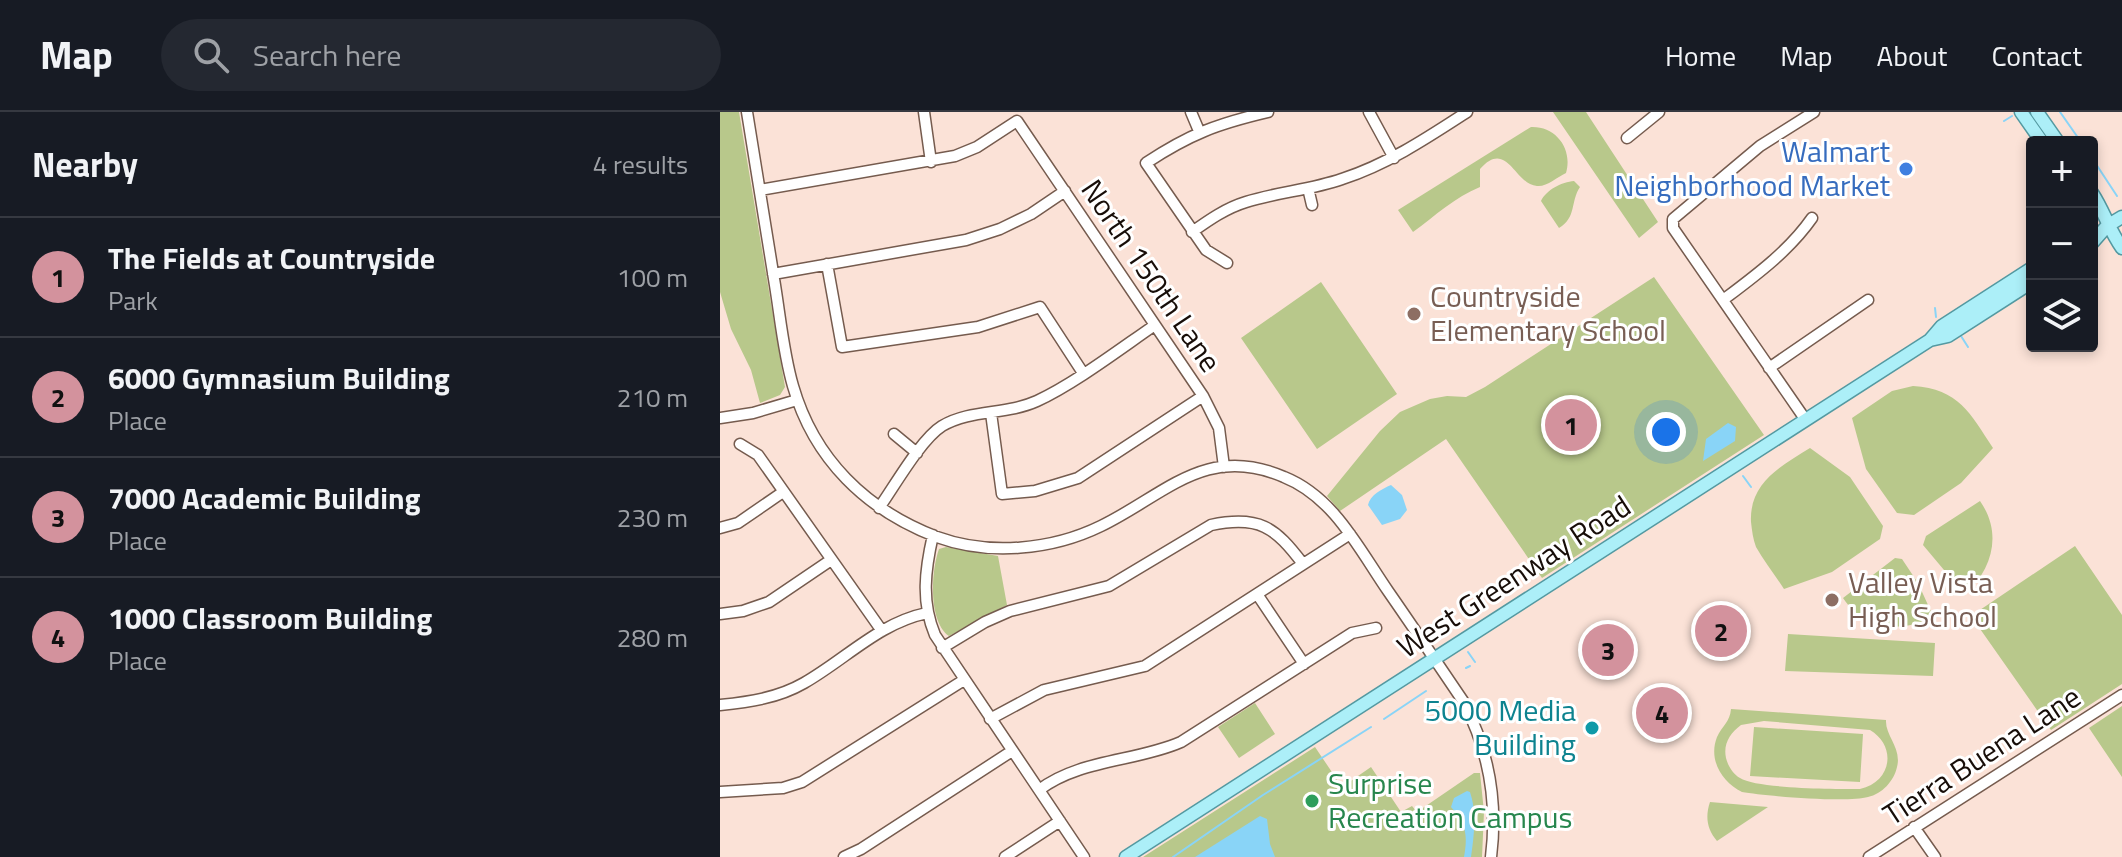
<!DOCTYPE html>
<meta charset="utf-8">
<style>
body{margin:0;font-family:"Titillium Web",sans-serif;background:#242831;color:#f1f3f6}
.controls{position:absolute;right:24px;top:24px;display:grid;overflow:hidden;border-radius:8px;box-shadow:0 4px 12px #0003}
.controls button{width:72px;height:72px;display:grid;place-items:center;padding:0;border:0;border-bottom:2px solid #363941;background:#171b24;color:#f1f3f6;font:40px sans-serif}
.you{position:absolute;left:946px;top:320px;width:28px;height:28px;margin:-20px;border:6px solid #fff;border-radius:50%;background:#1a73e8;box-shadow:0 0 0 12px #1a73e833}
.badge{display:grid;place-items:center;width:52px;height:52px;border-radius:50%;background:#d3929d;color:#111;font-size:26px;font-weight:700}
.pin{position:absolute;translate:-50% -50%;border:4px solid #fff;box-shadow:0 2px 8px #0006}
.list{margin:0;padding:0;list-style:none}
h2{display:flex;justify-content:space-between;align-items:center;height:104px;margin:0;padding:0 32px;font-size:34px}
h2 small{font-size:26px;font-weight:400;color:#9ea1a6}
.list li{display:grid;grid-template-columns:52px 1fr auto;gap:24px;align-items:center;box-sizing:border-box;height:120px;padding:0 32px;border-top:2px solid #363941}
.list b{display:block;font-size:30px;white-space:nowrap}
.list p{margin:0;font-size:26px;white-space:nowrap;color:#9ea1a6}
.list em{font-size:26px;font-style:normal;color:#9ea1a6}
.icon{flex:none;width:44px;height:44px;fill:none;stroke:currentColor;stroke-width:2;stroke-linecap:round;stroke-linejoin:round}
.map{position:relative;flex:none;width:1402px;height:745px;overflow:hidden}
header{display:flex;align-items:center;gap:48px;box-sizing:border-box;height:112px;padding:0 40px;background:#171b24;border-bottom:2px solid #363941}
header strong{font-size:38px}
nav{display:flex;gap:44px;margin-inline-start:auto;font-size:28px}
.search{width:560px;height:72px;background:#242831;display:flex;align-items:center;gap:20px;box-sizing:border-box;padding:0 28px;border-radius:44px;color:#9ea1a6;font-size:30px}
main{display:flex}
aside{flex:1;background:#171b24}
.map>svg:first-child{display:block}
.green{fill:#b8c88b;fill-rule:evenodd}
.water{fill:#89d4f7}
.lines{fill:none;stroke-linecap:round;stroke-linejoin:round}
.stream{stroke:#89d4f7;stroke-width:2}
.minor-casing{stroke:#755b4e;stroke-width:13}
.major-casing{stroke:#5499a1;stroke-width:15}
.minor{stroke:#fff;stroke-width:10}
.major{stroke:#aceff8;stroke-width:12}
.shop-dot{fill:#3f7fe0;stroke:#fff;stroke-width:3}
.education-dot{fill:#8d6e63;stroke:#fff;stroke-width:3}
.culture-dot{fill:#0f9aa8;stroke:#fff;stroke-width:3}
.leisure-dot{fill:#2e9e5b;stroke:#fff;stroke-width:3}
.labels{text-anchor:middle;stroke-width:6;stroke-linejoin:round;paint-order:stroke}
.shop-label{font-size:30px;fill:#366cbe;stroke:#fff;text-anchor:end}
.street-label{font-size:30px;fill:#170d08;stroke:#fff}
.education-label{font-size:30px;fill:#785e54;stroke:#fff;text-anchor:start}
.culture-label{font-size:30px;fill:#0d838f;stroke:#fff;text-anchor:end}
.leisure-label{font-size:30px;fill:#27864d;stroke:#fff;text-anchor:start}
</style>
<header>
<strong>Map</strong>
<div class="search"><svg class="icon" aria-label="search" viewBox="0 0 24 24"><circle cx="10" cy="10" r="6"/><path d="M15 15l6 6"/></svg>Search here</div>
<nav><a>Home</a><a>Map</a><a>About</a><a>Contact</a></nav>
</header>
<main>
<aside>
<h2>Nearby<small>4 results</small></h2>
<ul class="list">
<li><span class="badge">1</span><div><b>The Fields at Countryside</b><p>Park</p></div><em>100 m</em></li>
<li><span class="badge">2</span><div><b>6000 Gymnasium Building</b><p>Place</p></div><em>210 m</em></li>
<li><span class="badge">3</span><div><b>7000 Academic Building</b><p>Place</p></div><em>230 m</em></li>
<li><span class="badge">4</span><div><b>1000 Classroom Building</b><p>Place</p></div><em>280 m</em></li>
</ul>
</aside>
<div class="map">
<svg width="1402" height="745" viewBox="0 0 1402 745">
<rect width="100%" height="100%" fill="#fbe2d7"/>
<path class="green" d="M0,0h19l46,275 -5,8 -20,8 -9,-33 -20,-41 -11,-37z
M833,0h33l72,110 -19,16z
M811,15c25,-1 42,22 35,46 -9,4 -19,14 -29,13 -22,-1 -30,-48 -57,-17v18c-25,10 -45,29 -67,45l-15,-22z
M854,69l6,6c-10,15 -3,30 -21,41l-18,-27c5,-11 21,-19 33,-20z
M934,165l110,158 -222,143 -96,-139 -106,72 -13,-15 53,-65 20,-19 30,-13 17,-3 19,1 19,-10z
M601,170l76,112 -80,55 -76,-111z
M1193,274c46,3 57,27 80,62l-32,35 -47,32 -17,-2 -31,-44 -14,-51 40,-27z
M1090,336l40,29 33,49 -3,13 -48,33 -48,17c-9,-14 -20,-28 -28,-42 -3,-8 -4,-16 -5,-25 -2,-39 30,-56 59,-74z
M1260,389c23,33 12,68 -15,94l-42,-50 3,-9z
M1355,434l47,69v69l-71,46 -80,-114z
M226,435l52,9 9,49 -58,31c-21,-15 -18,-65 -10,-87z
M1175,446l7,1 16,24 15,33c-31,18 -69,14 -90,-18z
M1068,522l147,9 -2,33 -148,-5z
M535,591l20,31 -36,24 -21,-31z
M1402,594v71l-33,-49z
M1011,597l155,11c-1,16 16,28 11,47 -3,14 -15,27 -29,30 -21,6 -103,-1 -126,-5 -20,-10 -34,-32 -25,-55 5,-11 13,-15 14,-28zM1044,609l106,9c27,16 22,52 -10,59 -23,0 -103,0 -120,-11 -7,-4 -12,-12 -14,-20 -3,-14 4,-25 15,-33z
M1034,615l109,7 -3,48 -110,-6z
M595,635l27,40 29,-20 30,45 11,-6 5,6 57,-39h6l4,39 -2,45h-339z
M990,690l58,5 -51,34c-10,-12 -12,-24 -7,-39z"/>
<path class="water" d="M1008,311l8,4 -1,14 -32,20 3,-22z
M671,373l11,10 5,15 -7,9 -18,6 -14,-20c2,-10 14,-16 23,-20z
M747,679l3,1c7,20 4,44 1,65h-7c4,-22 2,-34 -13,-50l3,-9z
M540,704l7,3 3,25 5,13h-80z"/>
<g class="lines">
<path class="stream" d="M1340,0l21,30
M1284,9l8,-5
M1372,46l25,38
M1215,196l1,9
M1241,224l7,11
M1023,364l8,11
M748,540l7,10
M746,556l4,-2
M664,607l42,-28
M453,745l90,-62 108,-68"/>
<defs>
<path id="minor" d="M27,0c9,56 18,111 27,167 6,35 9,73 19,107 21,73 73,124 144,151 52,19 115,13 164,-11 64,-31 105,-83 183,-49 50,20 75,72 104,114 25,36 50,73 75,110 26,49 35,100 28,156
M204,0l7,50
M471,0l8,19
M649,0l25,46
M907,26l32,-26
M588,76l4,17
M40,78l195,-34 22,-9 40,-26 186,275 16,32 5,39
M472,120c17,-12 34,-24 54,-30 31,-10 65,-12 96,-23 46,-15 85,-41 125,-67
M507,151l-21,-13 -60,-87c44,-29 71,-39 122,-51
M107,152l15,83 136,-20 62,-20 43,66
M53,162l193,-34 34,-11 31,-15 34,-23
M1003,188c32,-24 66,-49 89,-82
M1049,256l99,-68
M271,301l11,81 33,-3 43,-13 125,-82
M0,306l33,-5 44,-13
M1085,307l-132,-191v-9l87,-73 54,-34
M174,322l23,19
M20,332l18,11 124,176
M159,396c15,-21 42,-69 63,-82 29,-17 64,-11 95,-25 37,-17 83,-52 118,-76
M0,416l18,-5 45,-31
M213,423c-8,35 -12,67 2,100l149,222
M537,482l47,70
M0,502l23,-3 26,-9 62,-42
M222,536l43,-26 25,-11 99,-25 102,-61c48,-10 64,2 92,39
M0,593c29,-3 58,-7 84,-22 42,-24 75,-60 123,-70
M270,607l54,-29 101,-24 205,-132
M319,678c41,-31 96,-28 142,-48l171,-109 24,-5
M0,680l63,-4 19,-6 162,-102
M1194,715l21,30
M124,745l17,-8 151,-98
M285,745l55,-36
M1149,745l253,-162"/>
<path id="major" d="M1301,0l21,30
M1317,0l21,30
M1372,81c12,18 17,37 30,55
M1372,131l15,-17 15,-9
M1210,228l18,-4 84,-54
M406,745l804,-517 12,-14 90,-58"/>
</defs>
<use href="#minor" class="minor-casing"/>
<use href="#major" class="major-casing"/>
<use href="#minor" class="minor"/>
<use href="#major" class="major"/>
</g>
<circle class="shop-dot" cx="1186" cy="57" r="8"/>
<g class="education-dot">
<circle cx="694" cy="202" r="8"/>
<circle cx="1112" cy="488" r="8"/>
</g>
<circle class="culture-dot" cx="872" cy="616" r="8"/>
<circle class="leisure-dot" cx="592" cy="689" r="8"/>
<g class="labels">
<g class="shop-label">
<text x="1170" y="50">Walmart<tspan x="1170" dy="34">Neighborhood Market</tspan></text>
</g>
<g class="street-label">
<text transform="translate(431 164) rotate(56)" y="10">North 150th Lane</text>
<text transform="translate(794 465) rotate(-33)" y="10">West Greenway Road</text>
<text transform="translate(1262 644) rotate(-33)" y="10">Tierra Buena Lane</text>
</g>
<g class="education-label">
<text x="710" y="195">Countryside<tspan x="710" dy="34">Elementary School</tspan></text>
<text x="1128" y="481">Valley Vista<tspan x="1128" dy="34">High School</tspan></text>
</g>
<g class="culture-label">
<text x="856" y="609">5000 Media<tspan x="856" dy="34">Building</tspan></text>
</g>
<g class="leisure-label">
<text x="608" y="682">Surprise<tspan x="608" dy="34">Recreation Campus</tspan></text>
</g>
</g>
</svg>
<div class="controls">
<button>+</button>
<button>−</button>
<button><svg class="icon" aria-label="layers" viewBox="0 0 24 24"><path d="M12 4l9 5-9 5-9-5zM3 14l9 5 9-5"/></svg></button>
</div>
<div class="you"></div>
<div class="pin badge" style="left:851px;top:313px">1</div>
<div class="pin badge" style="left:1001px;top:519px">2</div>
<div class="pin badge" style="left:888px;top:538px">3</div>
<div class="pin badge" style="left:942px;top:601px">4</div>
</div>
</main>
